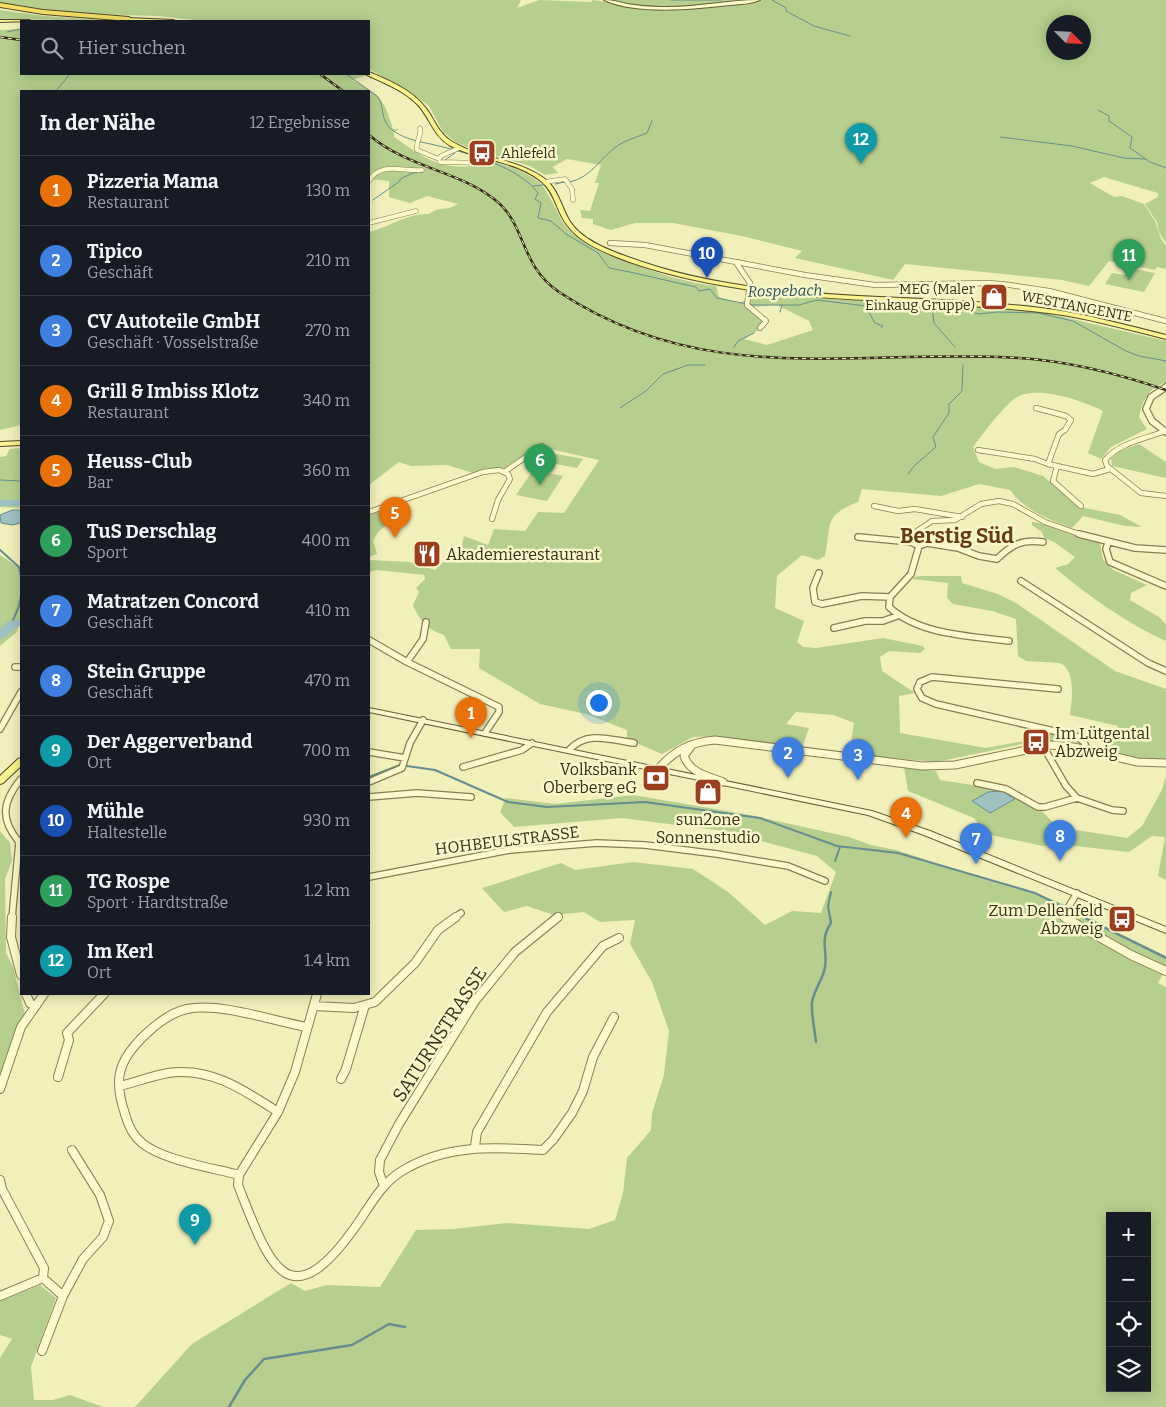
<!DOCTYPE html>
<html lang="de">
<meta charset="utf-8">
<style>
body{margin:0;font-family:Bitter,serif;background:#20242c;color:#f1f3f6}
.controls{position:absolute;right:15px;bottom:15px;display:grid;overflow:hidden;border-radius:0px;box-shadow:0 2px 12px #0003}
.controls button{width:45px;height:45px;display:grid;place-items:center;padding:0;border:0;border-bottom:1px solid #363941;background:#171b24;color:#f1f3f6;font:25px sans-serif}
.compass{position:absolute;left:1046px;top:15px;width:45px;height:45px;border-radius:50%;background:#171b24;box-shadow:0 2px 12px #0003;rotate:114deg}
.you{position:absolute;left:598px;top:702px;width:18px;height:18px;margin:-12px;border:4px solid #fff;border-radius:50%;background:#1a73e8;box-shadow:0 0 0 8px #1a73e833}
.badge{display:grid;place-items:center;width:32px;height:32px;border-radius:50%;background:#7c3aed;color:#fff;font-size:16px;font-weight:700}
.pin{position:absolute;translate:-50% -41px;filter:drop-shadow(0 1px 2px #0008)}
.pin::after{content:'';position:absolute;top:26px;width:18px;height:15px;background:inherit;clip-path:polygon(0 0,100% 0,50% 100%)}
.list{margin:0;padding:0;list-style:none}
h2{display:flex;justify-content:space-between;align-items:center;height:65px;margin:0;padding:0 20px;font-size:21px}
h2 small{font-size:16px;font-weight:400;color:#9ea1a6}
.list li{display:grid;grid-template-columns:32px 1fr auto;gap:15px;align-items:center;box-sizing:border-box;height:70px;padding:0 20px;border-top:1px solid #363941}
.list b{display:block;font-size:19px;white-space:nowrap}
.list p{margin:0;font-size:16px;white-space:nowrap;color:#9ea1a6}
.list em{font-size:16px;font-style:normal;color:#9ea1a6}
.icon{flex:none;width:28px;height:28px;fill:none;stroke:currentColor;stroke-width:2;stroke-linecap:round;stroke-linejoin:round}
.map{position:relative;flex:none;width:1166px;height:1407px;overflow:hidden}
.search{position:absolute;background:#171b24;box-shadow:0 2px 12px #0003;left:20px;top:20px;width:350px;height:55px;display:flex;align-items:center;gap:12px;box-sizing:border-box;padding:0 18px;border-radius:0px;color:#9ea1a6;font-size:19px}
.panel{position:absolute;background:#171b24;box-shadow:0 2px 12px #0003;left:20px;top:90px;width:350px;height:905px;border-radius:0px}
.map>svg:first-child{display:block}
.green{fill:#b6cf8e;fill-rule:evenodd}
.water{fill:#9fc1c0;stroke:#668e8f}
.lines{fill:none;stroke-linecap:round;stroke-linejoin:round}
.stream-far2{stroke:#668e8f;stroke-width:1}
.stream-far1{stroke:#668e8f;stroke-width:2}
.stream{stroke:#668e8f;stroke-width:2.5}
.river{fill:#9fc1c0;fill-rule:evenodd}
.minor-tunnel{stroke:#ccc99a;stroke-width:4;stroke-dasharray:4 2;stroke-linecap:butt}
.minor-far3-casing{stroke:#897e53;stroke-width:5}
.minor-far2-casing{stroke:#897e53;stroke-width:6}
.minor-far1-casing{stroke:#897e53;stroke-width:8}
.minor-casing{stroke:#897e53;stroke-width:10}
.tertiary-far1-casing{stroke:#897e53;stroke-width:8}
.tertiary-casing{stroke:#897e53;stroke-width:9}
.secondary-casing{stroke:#6a5e37;stroke-width:2}
.primary-casing{stroke:#564928;stroke-width:2}
.trunk-casing{stroke:#564928;stroke-width:2}
.minor-far3{stroke:#fcfacd;stroke-width:4}
.minor-far2{stroke:#fcfacd;stroke-width:4.5}
.minor-far1{stroke:#fcfacd;stroke-width:5.5}
.minor{stroke:#fcfacd;stroke-width:8}
.tertiary-far1{stroke:#fcfacd;stroke-width:5.5}
.tertiary{stroke:#fcfacd;stroke-width:7}
.secondary{fill:#fcfacd;fill-rule:evenodd}
.primary{fill:#f9f48d;fill-rule:evenodd}
.trunk{fill:#f2e067;fill-rule:evenodd}
.rail-casing{stroke:#372f1a;stroke-width:2.5}
.rail{stroke:#f8f7ca;stroke-width:1;stroke-dasharray:4;stroke-linecap:butt}
.labels{text-anchor:middle;stroke-width:5;stroke-linejoin:round;paint-order:stroke}
.far-poi-label{font-size:14px;fill:#372f1a;stroke:#f8f7ca;text-anchor:start}
.far-street-label{font-size:14px;fill:#372f1a;stroke:#f8f7ca}
.far-water-label{font-size:15px;font-style:italic;fill:#274e58;stroke:#f8f7ca}
.poi-label{font-size:16px;fill:#372f1a;stroke:#f8f7ca;text-anchor:start}
.street-label{font-size:16px;fill:#372f1a;stroke:#f8f7ca}
.near-street-label{font-size:19px;fill:#372f1a;stroke:#f8f7ca}
.district-label{font-size:21px;font-weight:bold;fill:#673c15;stroke:#f8f7ca}
</style>
<div class="map">
<svg width="1166" height="1407" viewBox="0 0 1166 1407">
<rect width="100%" height="100%" fill="#f1efba"/>
<path class="green" d="M0,0h521l-4,8 22,-8 52,2 2,-2 61,9 109,-9h403v243l-7,-11 -2,-10 -12,-18 13,-7v-4l-54,-16 -14,6 24,14 8,-1 22,8 11,17 6,18 5,7v23l-9,-2 -2,3 -46,-9 -20,25 -27,-6 -157,-16 -12,16 -98,-22 7,-7 -60,-15 -69,-13h-38l-24,7 -18,-6v-5l-11,-1 -2,-8 10,1 9,-28h-4l6,-18 -34,-6 -14,8 5,6 -13,2 -15,-9 -58,-17 -15,-6 -14,-11 -14,-26 -13,-10 -47,-27v-48h-166l-45,-5 -99,-3 -59,-10zM1054,22h30v30h-30z
M609,0h141c-46,6 -96,15 -141,0z
M0,10l45,6 70,5 -115,-2z
M19,29l2,1v44h344l3,1 -16,5c29,16 31,17 41,49h6l-5,3v5c15,10 32,24 51,28 13,3 29,1 43,1l1,-6c18,6 38,11 52,24 5,5 8,13 12,19 4,8 9,20 15,26 28,26 111,54 148,57l3,11 19,6 12,-4 3,-7 36,4 253,16 124,29v42c-17,3 -24,19 -27,34l8,12 -36,18 -10,12 -13,-6 15,-42c-19,-10 -66,-26 -86,-14 -13,8 -35,38 -44,50l6,15 16,7 19,-2 29,9 37,31 40,8 22,12 -17,-1 -42,-10 -11,12c-22,-8 -48,-18 -62,-38l-31,-6 -38,12 -79,-7 -4,13c-36,14 -26,23 -33,54l-7,4 -16,-5 -25,21 -2,32 29,13 -7,21 6,5 13,1 67,-10 40,8 2,3 -5,4 -31,-2 -9,6 2,14 33,22 -16,3 1,37 86,15 49,-9 8,-8 30,7 2,4 -38,-1 -101,21 -87,-8 5,-31 -20,-8 -38,-3 -10,12 23,4 -7,20 -94,-12 -15,1 -31,17 -35,-15v-9l-41,-16 -46,-10 -61,-36 1,-19h-29l-7,-14c-18,-6 -24,-14 -31,-30l6,-13 -3,-4 9,-9 -1,-4 -47,-5 -8,2v-12l40,2 26,8 15,-14 11,-7 3,-13 24,9 6,-16 31,2 13,-19 26,1 35,-53 -49,-11 -13,-1 -33,20h-16l-15,5 -26,-8 -36,1 -12,-4 -30,23v-253c21,-5 38,-19 60,-18 9,-8 20,-3 29,-10l-31,-8 -17,7 -21,-6v-16l-20,-2v-88h-348v334l-21,5v-400zM777,305l32,16 4,9 -46,15 -23,-6 20,-12 3,-4 -15,-16z
M1129,268l26,5 -11,19 -39,-8 7,-11 13,2z
M1139,444l27,18v16l-54,-12 -1,-8 9,-7z
M21,448v60l-21,-1v-50l6,-1 4,-7z
M551,453l32,6 -6,9 -32,-6z
M533,470l30,6 -16,25 -31,-6z
M383,510h10l2,7 -17,15 -5,9 4,13 -8,3v-42z
M1032,522l9,1 26,10 33,10 3,16 10,11 34,15 -16,8 -1,7 29,17 7,7v17c-40,-18 -79,-46 -111,-73l13,-4 7,-7 -21,-15 -10,-4 -2,-6 -10,-7z
M0,555l20,13 1,50 -4,14 -17,14z
M921,576h40l1,7 36,11 18,9 99,68 51,18v71l-27,-2 -30,-7 9,-25 -48,-11c2,-14 6,-46 -10,-52l-34,-2 -8,-5 -2,-37 -24,-8 -39,-7 -6,-6 1,-15 -35,-4 1,-2z
M904,767l32,4 4,9 64,10 23,14 13,5 17,18 70,11 15,-12 20,-36 4,-14v104l-8,-4 7,-39 -13,-1 -23,16 -72,-8 -14,2 -57,-12 -12,-16 -66,-27z
M633,795l117,20 99,22 22,8 25,5 74,24 53,14 52,21 37,21 54,26v13l-8,14 8,4v420h-1031l57,-63 99,-61 14,8 22,-6 53,2 36,-57 38,-1 53,-6 82,6 26,-9 8,-27 4,-35 24,-28 1,-17 12,-38 5,-44 -17,-49 -22,-38 5,-24 -35,2 -16,-10 -30,3 -27,-9 -23,6 -22,-24 79,-25 14,7 58,-8 60,7 35,23 37,33 27,-14 29,2 15,-41 -19,-16 -93,-25 -102,-13 -108,9 -14,-15 6,-14 49,6zM1110,1216h37v172h-37z
M0,831l10,12 2,18 -7,18 1,74 7,14 12,47c-13,19 -17,42 -25,64z
M40,1285l16,13 -25,69 3,33h19l17,-5 33,12h-103v-49l12,-19 -12,-4v-34z"/>
<path class="water" d="M12,510h9v13l-9,2 -11,-2 -1,-8z
M1002,791l13,8 -25,14 -18,-12 16,-9z"/>
<g class="lines">
<path class="stream-far2" d="M671,0h50
M738,0h4
M772,0l14,8v3l28,15 36,10
M7,32l14,-3
M346,74l31,22c9,11 1,25 18,36 12,8 27,10 40,13 32,8 83,21 103,48l-3,6 6,4 -3,15 13,3 15,13 32,19 11,15c29,5 58,13 87,19l3,4 11,-2 7,9 35,7h47l18,-5 49,6 87,2 26,6 19,-2 40,1 35,8 53,30 13,5 27,5
M56,91l14,-17
M1098,110l11,6v5l23,16 -2,11 20,14 16,6
M1000,137l72,9 52,12 22,1
M445,160l10,-7
M570,182c22,-5 30,-24 47,-36 9,-6 20,-9 30,-13l5,-12
M555,184l10,-2
M533,186l10,-1
M373,200l27,-19v-2l13,-6 10,-1
M866,307l9,16 8,3 -2,2
M932,307l2,16 21,24
M780,312l2,-7
M734,347l4,-6 16,-8
M620,408l26,-17 17,-17 25,-9h17
M908,474l7,-9 21,-18 -3,-10 16,-24v-9l13,-13 1,-26
M0,480l21,1"/>
<path class="stream-far1" d="M0,550l19,17 2,9
M11,625l8,-19 2,-11
M369,777l31,-12 35,5 73,32 39,5 98,-5 115,16 77,28 61,7 137,40 51,25
M835,861l5,-14
M830,918l-2,-12 3,-14"/>
<path class="stream" d="M1083,917l83,41
M816,1042c-1,-12 -5,-27 -4,-39 1,-12 11,-23 13,-36 3,-18 -6,-26 6,-44l-1,-6
M229,1407l16,-27 19,-21 88,-14 37,-21 16,3"/>
<path class="river" d="M0,500h21v6h-21z
M21,619v7c-8,2 -13,11 -21,13v-10l7,-7z"/>
<path class="minor-tunnel" d="M422,170l12,-6"/>
<defs>
<path id="minor-far3" d="M420,128c2,8 -5,14 -3,22l22,9
M439,159l2,-3 18,-8
M440,162l45,1
M369,181c11,-20 34,-9 53,-11
M545,182l20,-3 7,10 1,11
M369,223l47,-12"/>
<path id="minor-far2" d="M610,243l35,2 160,30 70,10 114,-2 21,2 39,6 117,30
M738,262l-1,2 13,19 -3,22 19,16 -6,7
M1036,408l30,8 5,4 -6,10 -6,4 -11,30
M1165,431c-20,8 -46,12 -60,29l2,6 34,27 25,3
M978,450l57,9 13,5 45,10 17,-5
M1057,466l-4,15 28,25
M504,472l38,-26
M874,506l24,5 17,-2 47,8
M369,512l114,-40 16,-2 9,4 2,5 -12,21 -6,19
M916,535l1,-4 15,-10 23,-1 26,-16 18,-3 14,3 32,18 37,13"/>
<path id="minor-far1" d="M917,534l-6,8 8,4 8,-3
M1079,534l56,14 31,2
M858,537l53,5
M927,543l31,5 21,8 18,3c15,-15 26,-20 46,-17
M1108,543l-2,6 4,13 56,24
M919,546l-8,28 -21,23 -1,10c30,28 81,29 120,34
M819,573l-6,15 2,14 7,2 40,-8 28,1
M1021,581l127,82 18,8
M834,628l31,-7h18l14,-5
M369,640l38,22 92,45v5l-14,21
M407,662l16,-23 3,-17
M15,667h6
M1058,689l-126,-12 -12,5 -3,7 5,9 14,6 140,32 8,6 3,7
M0,729l21,-37
M569,750c18,-20 42,-10 65,-7
M369,752l36,6
M463,767l59,-17 10,-7
M369,782l33,-14 8,-25 13,-23
M977,783l29,6 32,18h7l32,-9 -11,-12 -23,-40
M369,797l48,-4 54,4
M1077,798l35,12 11,1
M369,877l141,-27 87,-7 48,2 72,9 71,12 37,15
M12,918l7,-76c-19,-23 -17,-40 2,-63
M454,918l7,-5
M1067,918l-4,-2 14,-23"/>
<path id="minor" d="M12,917l-1,20 10,38
M1064,917l67,38 35,16
M26,994l4,9 6,3
M317,994l-22,78 -17,40 -39,63 -1,10c31,79 50,139 120,38 13,-19 24,-40 44,-52 44,-27 92,-24 141,-21l10,-10 19,-27 11,-22 10,-34 21,-40
M314,1006l40,2 21,-6 40,-39 23,-33 18,-13
M58,1077l11,-37 -2,-7 37,-39
M341,1079l5,-10 19,-64
M120,1086c16,-4 32,-10 48,-13 43,-6 76,17 110,39
M0,1089l21,-62 23,-33
M475,1146l2,-14 70,-120 56,-66 16,-8
M239,1175c-26,-7 -77,-15 -97,-32 -9,-7 -14,-18 -17,-29 -4,-12 -8,-28 -5,-41 5,-25 43,-59 67,-64 31,-7 87,12 120,18
M0,1180l2,9 42,79 -1,10
M384,1186l-5,-14 1,-12 19,-36 76,-123 40,-49 43,-35
M0,1296l43,-18 20,18 20,-37 20,-22 6,-16 -9,-26 -28,-45
M42,1351l21,-55"/>
<path id="tertiary-far1" d="M1166,387l-15,10 -5,12 6,12 14,11"/>
<path id="tertiary" d="M692,745l-8,11c6,17 24,20 39,26
M659,768c16,-18 32,-26 56,-28l207,26 33,-1 95,-20 24,2 63,15 29,1"/>
<path id="secondary" d="M604,0c8,0 15,2 23,4 12,2 23,3 35,3 33,1 65,-7 98,-7 -9,4 -20,4 -30,5 -35,4 -94,10 -126,-5z
M369,708l503,103 58,20 236,96v6l-242,-98 -56,-20 -499,-103z"/>
<path id="primary" d="M127,18l46,2 2,1 -46,-1h-2z
M0,20h29l2,1 -31,1z
M369,72c19,8 43,18 56,35 9,11 13,26 26,34 29,18 66,17 94,38 13,10 16,27 24,41 11,19 39,30 59,37 132,49 276,34 413,51 42,5 84,17 125,27v4c-27,-7 -54,-14 -82,-20 -28,-6 -58,-9 -87,-11 -103,-9 -206,-6 -307,-29 -26,-6 -52,-13 -76,-23 -20,-8 -42,-19 -52,-39 -6,-11 -9,-25 -19,-34 -26,-23 -65,-22 -94,-38 -16,-10 -20,-29 -32,-41 -14,-14 -33,-21 -50,-29v-1z
M21,441v4l-21,1v-4z
M21,758v8l-18,17 -3,1v-8l18,-17z"/>
<path id="trunk" d="M0,3l43,7 86,7 3,2 -3,2 -86,-7 -43,-7z"/>
</defs>
<use href="#minor-far3" class="minor-far3-casing"/>
<use href="#minor-far2" class="minor-far2-casing"/>
<use href="#minor-far1" class="minor-far1-casing"/>
<use href="#minor" class="minor-casing"/>
<use href="#tertiary-far1" class="tertiary-far1-casing"/>
<use href="#tertiary" class="tertiary-casing"/>
<use href="#secondary" class="secondary-casing"/>
<use href="#primary" class="primary-casing"/>
<use href="#trunk" class="trunk-casing"/>
<use href="#minor-far3" class="minor-far3"/>
<use href="#minor-far2" class="minor-far2"/>
<use href="#minor-far1" class="minor-far1"/>
<use href="#minor" class="minor"/>
<use href="#tertiary-far1" class="tertiary-far1"/>
<use href="#tertiary" class="tertiary"/>
<use href="#secondary" class="secondary"/>
<use href="#primary" class="primary"/>
<use href="#trunk" class="trunk"/>
<defs>
<path id="rail" d="M0,37l21,3
M320,74l23,17
M369,135c39,33 87,35 125,64 33,25 25,66 65,93 148,98 297,56 460,66 50,3 100,16 147,32"/>
</defs>
<use href="#rail" class="rail-casing"/>
<use href="#rail" class="rail"/>
</g>
<defs>
<symbol id="bus-square" viewBox="-11 -11 22 22"><rect x="-9" y="-9" width="18" height="18" rx="4" fill="#9d3f1e" stroke="#f8f7ca"/><path d="M-5-6H5V4H4V6H2V4H-2V6H-4V4H-5ZM-3.5-4V0h7V-4ZM-3.5 1.2v1.5H-2V1.2ZM2 1.2v1.5H3.5V1.2Z" fill="#fff"/></symbol>
<symbol id="shop-square" viewBox="-11 -11 22 22"><rect x="-9" y="-9" width="18" height="18" rx="4" fill="#9d3f1e" stroke="#f8f7ca"/><path d="M-5-2.5h2.3a2.7 3.5 0 0 1 5.4 0H5L5.5 6h-11ZM-1.5-2.5h3a1.5 2.3 0 0 0-3 0Z" fill="#fff"/></symbol>
<symbol id="restaurant-square" viewBox="-11 -11 22 22"><rect x="-9" y="-9" width="18" height="18" rx="4" fill="#9d3f1e" stroke="#f8f7ca"/><path d="M-5-6h1v4h1v-4h1v4h1v-4h1v5L-1.5 .5V6h-2V.5L-5-1ZM5-6V6H3V1.5H1.5Q1.5-4 5-6Z" fill="#fff"/></symbol>
<symbol id="bank-square" viewBox="-11 -11 22 22"><rect x="-9" y="-9" width="18" height="18" rx="4" fill="#9d3f1e" stroke="#f8f7ca"/><path d="M-6-4H6V4H-6ZM0-2.3a2.3 2.3 0 1 0 0 4.6a2.3 2.3 0 1 0 0-4.6Z" fill="#fff"/></symbol>
</defs>
<g fill-rule="evenodd">
<use href="#bus-square" x="466" y="137" width="32" height="32"/>
<use href="#shop-square" x="978" y="281" width="32" height="32"/>
<use href="#restaurant-square" x="411" y="538" width="32" height="32"/>
<use href="#bus-square" x="1020" y="726" width="32" height="32"/>
<use href="#bank-square" x="640" y="762" width="32" height="32"/>
<use href="#shop-square" x="692" y="776" width="32" height="32"/>
<use href="#bus-square" x="1106" y="903" width="32" height="32"/>
</g>
<g class="labels">
<g class="far-poi-label">
<text x="501" y="158">Ahlefeld</text>
<text x="975" y="294" text-anchor="end">MEG (Maler<tspan x="975" dy="16">Einkaug Gruppe)</tspan></text>
</g>
<g class="far-street-label">
<text transform="translate(1077 306) rotate(11)" y="5">WESTTANGENTE</text>
</g>
<g class="far-water-label">
<text transform="translate(785 291) rotate(-1)" y="5">Rospebach</text>
</g>
<g class="poi-label">
<text x="446" y="560">Akademierestaurant</text>
<text x="1055" y="739">Im Lütgental<tspan x="1055" dy="18">Abzweig</tspan></text>
<text x="637" y="775" text-anchor="end">Volksbank<tspan x="637" dy="18">Oberberg eG</tspan></text>
<text x="708" y="825" text-anchor="middle">sun2one<tspan x="708" dy="18">Sonnenstudio</tspan></text>
<text x="1103" y="916" text-anchor="end">Zum Dellenfeld<tspan x="1103" dy="18">Abzweig</tspan></text>
</g>
<g class="street-label">
<text transform="translate(507 840) rotate(-7)" y="6">HOHBEULSTRASSE</text>
</g>
<g class="near-street-label">
<text transform="translate(439 1034) rotate(-57)" y="7">SATURNSTRASSE</text>
</g>
<g class="district-label">
<text x="957" y="543">Berstig Süd</text>
</g>
</g>
</svg>
<div class="controls">
<button>+</button>
<button>−</button>
<button><svg class="icon" aria-label="locate" viewBox="0 0 24 24"><circle cx="12" cy="12" r="6"/><path d="M12 2v4M12 18v4M2 12h4M18 12h4"/></svg></button>
<button><svg class="icon" aria-label="layers" viewBox="0 0 24 24"><path d="M12 4l9 5-9 5-9-5zM3 14l9 5 9-5"/></svg></button>
</div>
<svg class="compass" viewBox="-18 -18 36 36"><path d="M0-13l5 13h-10z" fill="#e53935"/><path d="M0 13l5-13h-10z" fill="#9ea1a6"/></svg>
<div class="you"></div>
<div class="pin badge" style="left:471px;top:738px;background:#e8710a">1</div>
<div class="pin badge" style="left:788px;top:778px;background:#3f7fe0">2</div>
<div class="pin badge" style="left:858px;top:780px;background:#3f7fe0">3</div>
<div class="pin badge" style="left:906px;top:838px;background:#e8710a">4</div>
<div class="pin badge" style="left:395px;top:538px;background:#e8710a">5</div>
<div class="pin badge" style="left:540px;top:485px;background:#2e9e5b">6</div>
<div class="pin badge" style="left:976px;top:864px;background:#3f7fe0">7</div>
<div class="pin badge" style="left:1060px;top:861px;background:#3f7fe0">8</div>
<div class="pin badge" style="left:195px;top:1245px;background:#0f9aa8">9</div>
<div class="pin badge" style="left:707px;top:278px;background:#1a4fb4">10</div>
<div class="pin badge" style="left:1129px;top:280px;background:#2e9e5b">11</div>
<div class="pin badge" style="left:861px;top:164px;background:#0f9aa8">12</div>
<div class="search"><svg class="icon" aria-label="search" viewBox="0 0 24 24"><circle cx="10" cy="10" r="6"/><path d="M15 15l6 6"/></svg>Hier suchen</div>
<section class="panel">
<h2>In der Nähe<small>12 Ergebnisse</small></h2>
<ul class="list">
<li><span class="badge" style="background:#e8710a">1</span><div><b>Pizzeria Mama</b><p>Restaurant</p></div><em>130 m</em></li>
<li><span class="badge" style="background:#3f7fe0">2</span><div><b>Tipico</b><p>Geschäft</p></div><em>210 m</em></li>
<li><span class="badge" style="background:#3f7fe0">3</span><div><b>CV Autoteile GmbH</b><p>Geschäft · Vosselstraße</p></div><em>270 m</em></li>
<li><span class="badge" style="background:#e8710a">4</span><div><b>Grill &amp; Imbiss Klotz</b><p>Restaurant</p></div><em>340 m</em></li>
<li><span class="badge" style="background:#e8710a">5</span><div><b>Heuss-Club</b><p>Bar</p></div><em>360 m</em></li>
<li><span class="badge" style="background:#2e9e5b">6</span><div><b>TuS Derschlag</b><p>Sport</p></div><em>400 m</em></li>
<li><span class="badge" style="background:#3f7fe0">7</span><div><b>Matratzen Concord</b><p>Geschäft</p></div><em>410 m</em></li>
<li><span class="badge" style="background:#3f7fe0">8</span><div><b>Stein Gruppe</b><p>Geschäft</p></div><em>470 m</em></li>
<li><span class="badge" style="background:#0f9aa8">9</span><div><b>Der Aggerverband</b><p>Ort</p></div><em>700 m</em></li>
<li><span class="badge" style="background:#1a4fb4">10</span><div><b>Mühle</b><p>Haltestelle</p></div><em>930 m</em></li>
<li><span class="badge" style="background:#2e9e5b">11</span><div><b>TG Rospe</b><p>Sport · Hardtstraße</p></div><em>1.2 km</em></li>
<li><span class="badge" style="background:#0f9aa8">12</span><div><b>Im Kerl</b><p>Ort</p></div><em>1.4 km</em></li>
</ul>
</section>
</div>
